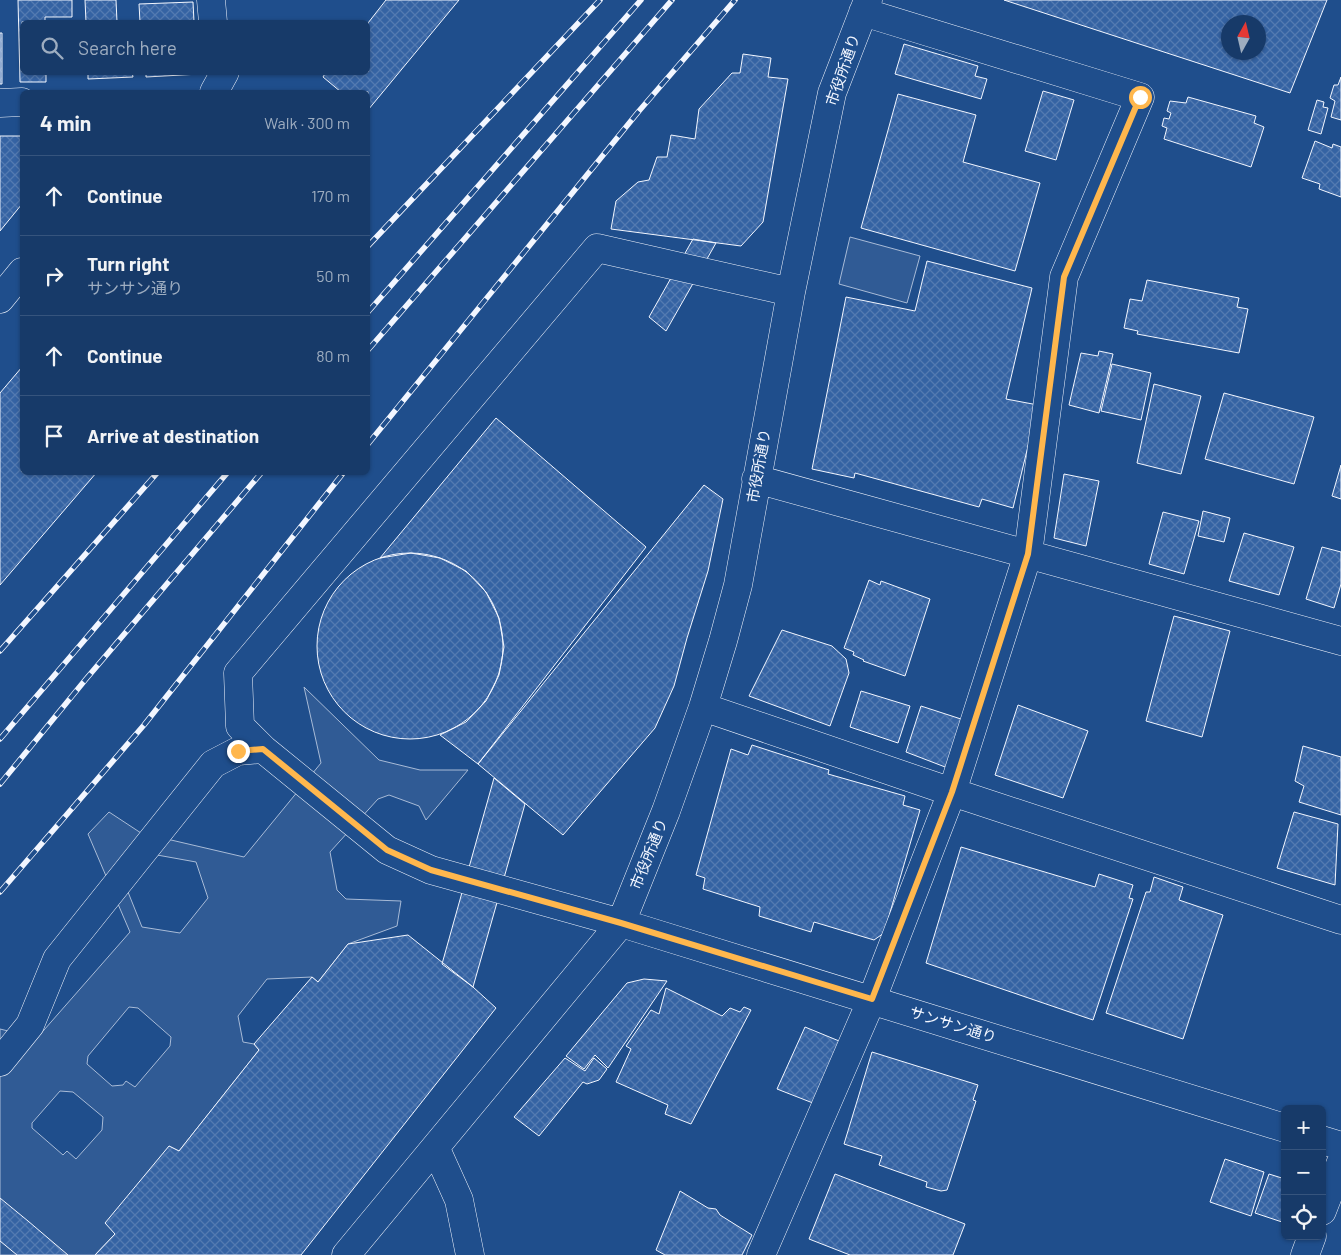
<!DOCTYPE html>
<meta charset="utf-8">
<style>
body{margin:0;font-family:Barlow,"Noto Sans JP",sans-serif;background:#20416f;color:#f1f3f6}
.controls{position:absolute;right:15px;bottom:15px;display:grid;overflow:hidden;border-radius:8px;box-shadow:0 1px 4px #0004}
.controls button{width:45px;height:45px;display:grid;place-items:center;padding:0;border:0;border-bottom:1px solid #36547d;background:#173a69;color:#f1f3f6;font:25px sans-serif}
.compass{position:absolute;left:1221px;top:15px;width:45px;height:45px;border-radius:50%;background:#173a69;box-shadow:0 1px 4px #0004;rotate:8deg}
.stop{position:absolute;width:15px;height:15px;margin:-11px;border:4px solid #ffb74d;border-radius:50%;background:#fff}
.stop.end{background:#ffb74d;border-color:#fff;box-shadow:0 1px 5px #0008}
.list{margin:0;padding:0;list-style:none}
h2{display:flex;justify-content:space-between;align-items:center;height:65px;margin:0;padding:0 20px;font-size:21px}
h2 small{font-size:16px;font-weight:400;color:#9eadc0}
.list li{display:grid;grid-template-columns:32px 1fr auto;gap:15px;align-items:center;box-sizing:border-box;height:80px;padding:0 20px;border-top:1px solid #36547d}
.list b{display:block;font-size:19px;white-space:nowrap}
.list p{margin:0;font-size:16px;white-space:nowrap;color:#9eadc0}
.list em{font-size:16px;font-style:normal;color:#9eadc0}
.icon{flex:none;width:28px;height:28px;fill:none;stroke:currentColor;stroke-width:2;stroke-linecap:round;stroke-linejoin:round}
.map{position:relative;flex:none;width:1341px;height:1255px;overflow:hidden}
.search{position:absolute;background:#173a69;box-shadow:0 1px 4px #0004;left:20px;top:20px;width:350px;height:55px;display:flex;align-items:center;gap:12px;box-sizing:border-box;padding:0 18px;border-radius:8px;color:#9eadc0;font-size:19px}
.panel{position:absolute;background:#173a69;box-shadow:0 1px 4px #0004;left:20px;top:90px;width:350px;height:385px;border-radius:8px}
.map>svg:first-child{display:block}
.built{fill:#305b95;stroke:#a8bbd7;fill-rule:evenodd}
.building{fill:url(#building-cross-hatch);stroke:#f2f6ff;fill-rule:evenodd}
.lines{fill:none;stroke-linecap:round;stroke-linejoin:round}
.minor-casing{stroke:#f2f6ff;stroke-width:29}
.minor{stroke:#1f4e8c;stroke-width:28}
.rail-casing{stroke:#f2f6ff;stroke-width:5.5}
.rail{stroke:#1f4e8c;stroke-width:4;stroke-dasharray:11;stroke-linecap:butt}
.route{stroke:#ffb74d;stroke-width:6}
.labels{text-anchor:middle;stroke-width:4;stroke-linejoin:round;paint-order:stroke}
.street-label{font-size:15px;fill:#f2f6ff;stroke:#1f4e8c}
</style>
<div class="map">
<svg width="1341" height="1255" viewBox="0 0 1341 1255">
<defs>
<pattern id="building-cross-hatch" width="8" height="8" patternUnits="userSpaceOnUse" patternTransform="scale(1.25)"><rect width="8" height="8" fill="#3563a3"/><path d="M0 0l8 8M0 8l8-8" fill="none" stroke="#537ab1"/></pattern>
</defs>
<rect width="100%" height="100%" fill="#1f4e8c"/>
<path class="built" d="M850,237l70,19 -13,47 -68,-19z
M304,687l75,73 41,10h48l-42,50 -7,-14 -30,-11 -11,4 -48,53 7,38 9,9 55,2 -4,25 -49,18 -30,38 -6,-5 -45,2 -29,37 5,26 11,2 5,6 -80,101 -10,-5 -54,88 -20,21h-95v-226l37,9 93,-106 -42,-98 21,-22 32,21 103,24 77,-94zM146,853l50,9 12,36 -28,35 -38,-6 -20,-50zM129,1007l9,1 33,29 -1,9 -35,41 -9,-6 -3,4 -11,1 -25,-22 1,-8zM60,1091l13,1 30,25 -1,13 -26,29 -9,-8 -4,4 -31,-27v-5z"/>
<path class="building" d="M18,0h54v17h-27v5h-23v50h24v10h-26z
M85,0h31l1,22h-31z
M386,0h73l-91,110v-18h-27l-18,-15 3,-5h42v-49z
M1004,0h323l-37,93zM1228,22h30v30h-30z
M193,2l1,20h-54l-1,-18z
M0,33h2v51h-2z
M904,44l74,22 -3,10 12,3 -6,20 -86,-25z
M743,54l28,4 -3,19 20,2 -25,143 -22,24 -130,-17 5,-28 22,-19 11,-2 8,-23h10l4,-22 24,4 4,-30 33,-36h8z
M88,72h44l1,5 -45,2z
M146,72h54v2l-54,3z
M1341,77v43l-10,-3 4,-16 -5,-3 4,-13h4z
M1043,91l31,9 -18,60 -31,-9z
M898,94l78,21 -13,47 77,21 -25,88 -154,-43z
M1188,97l68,19 -2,7 10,4 -13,40 -87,-28 3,-11 -5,-2 2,-8 5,1 2,-6 -4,-2 3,-10 16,2z
M1317,100l7,2 -1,5 5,1 -7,26 -13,-4z
M0,136h22v68l-22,27z
M1315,141l17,7 1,-4 8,3v50l-22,-8 1,-5 -18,-6z
M693,239l23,4 -50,88 -17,-14z
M927,261l105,27 -26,111 32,6 -25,103 -31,-9 -3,8 -124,-34 -1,5 -42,-9 34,-172 69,14z
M1147,280l92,18 -2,9 11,2 -9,44 -102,-19 1,-3 -14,-3 6,-29 12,2z
M1099,351l14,3 -14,59 -30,-8 12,-52 17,3z
M1112,364l39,9 -10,47 -40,-9z
M22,367v105h75l-97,113v-192z
M1154,384l47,12 -20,78 -44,-11z
M1224,393l90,24 -20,67 -89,-25z
M496,418l150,129 -168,217 -38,-29 26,-13 20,-21 13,-26 5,-28 -5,-29 -13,-26 -20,-21 -26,-13 -29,-5 -31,5z
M1341,465v34l-9,-3z
M1064,474l35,7 -13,65 -32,-8z
M704,485l19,14 -15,72 -21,67 -13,48 -19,42 -92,107 -85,-71z
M1203,511l27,7 -6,24 -26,-6z
M1163,512l36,9 -15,53 -35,-10z
M1244,533l50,14 -15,48 -50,-14z
M1322,547l19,5v32l-7,24 -28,-9z
M317 646a93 93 0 1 1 186 0a93 93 0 1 1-186 0Z
M869,580l11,5 1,-4 49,18 -25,77 -42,-15 1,-1 -11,-5 1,-3 -10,-4z
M1174,616l56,15 -28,106 -56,-16z
M782,630l50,16 14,13 3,14 -19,53 -81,-30z
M861,691l49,15 -12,37 -48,-16z
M1018,705l70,26 -25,67 -68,-23z
M921,706l43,14 -11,50 -47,-18z
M752,745l77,25 -1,4 77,22 -2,9 17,5 -36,123 -10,7 -60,-18 -3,10 -52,-16 1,-9 -57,-18 2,-11 -9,-3 35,-126 17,6z
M1303,746l38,11v58l-42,-13 5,-16 -9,-5z
M494,778l31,26 -52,183 -31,-23z
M1294,812l44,12 -3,61 -58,-17z
M961,847l134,40 4,-13 34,11 -4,13 4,1 -40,121 -167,-57z
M1154,877l29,10 -4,13 44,15 -40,124 -77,-26 40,-121h4z
M408,935l65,52 23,21 -195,247h-206l20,-21 -10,-11 64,-77 10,5 80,-101 -5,-6 58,-67 6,5 30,-38z
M644,979l23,2 -59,87 -13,-13 -11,14 -18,-13 61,-73z
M666,988l56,28 8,-8 10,4 4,-5 7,3 -60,114 -26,-10 3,-9 -52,-23 15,-33 -5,-3 25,-36 8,4z
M805,1027l39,16 -26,62 -41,-16z
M872,1052l106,33 -5,15 3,1 -29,89 -6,1 -15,-4 1,-5 -48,-17 3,-9 -38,-12z
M565,1058l20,13 9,-13 13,11 -8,11 -12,4 -4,-2 -44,54 -25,-19z
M1225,1159l39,13 -13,44 -41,-14z
M835,1174l130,50 -12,31h-103l-41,-16z
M1269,1174l16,5v44l-30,-10z
M680,1191l28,17 8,1 4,6 32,20 -10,20h-77l-9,-5z
M0,1198l28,23 40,34h-51l-17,-14z"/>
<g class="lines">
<defs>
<path id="minor" d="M211,0l2,22
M214,92l11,-20
M0,103l22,-1
M0,299l22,-27
M756,479l585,162
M703,707l249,85 389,128
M263,749l-23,-23 -2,-53 359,-425 194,44
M0,1062l30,-37 27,-66 156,-195 25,-13 25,-2 124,101 44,20 190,53 664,205
M1322,1140l19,6
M436,1149l23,51 11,55
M1322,1211l19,-49
M346,1255l275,-332 45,-112 37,-104 20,-66 15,-56 53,-293 41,-199 36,-93
M761,1255l111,-256 80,-207 76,-238 36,-277 76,-180 -277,-85
M1305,1255l7,-19"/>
</defs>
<use href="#minor" class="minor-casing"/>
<use href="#minor" class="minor"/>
<defs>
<path id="rail" d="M368,246l232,-246
M368,312l273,-312
M368,350l304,-350
M368,444l271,-333 96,-111
M0,651l158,-179
M0,739l228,-267
M0,784l86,-105 176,-207
M0,892l144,-167 200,-253"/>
</defs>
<use href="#rail" class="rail-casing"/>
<use href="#rail" class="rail"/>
</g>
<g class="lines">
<path class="route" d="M238,751l25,-2 124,101 44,20 190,53 251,76 80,-207 76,-238 36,-277 76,-180"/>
</g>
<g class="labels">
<g class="street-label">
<text transform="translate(843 70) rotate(-71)" y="5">市役所通り</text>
<text transform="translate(759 466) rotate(-80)" y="5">市役所通り</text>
<text transform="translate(649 854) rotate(-68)" y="5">市役所通り</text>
<text transform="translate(953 1025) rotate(17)" y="5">サンサン通り</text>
</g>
</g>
</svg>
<div class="controls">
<button>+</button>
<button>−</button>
<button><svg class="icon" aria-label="locate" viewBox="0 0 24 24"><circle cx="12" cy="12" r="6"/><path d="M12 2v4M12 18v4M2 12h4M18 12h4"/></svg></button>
</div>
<svg class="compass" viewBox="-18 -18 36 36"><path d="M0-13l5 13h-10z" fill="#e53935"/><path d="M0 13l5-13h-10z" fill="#9eadc0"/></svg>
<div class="stop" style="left:1140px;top:97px"></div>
<div class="stop end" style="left:238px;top:751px"></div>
<div class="search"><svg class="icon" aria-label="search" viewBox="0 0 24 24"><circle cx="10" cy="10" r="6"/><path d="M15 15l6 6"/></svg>Search here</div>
<section class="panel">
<h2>4 min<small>Walk · 300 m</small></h2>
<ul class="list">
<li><svg class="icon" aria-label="ahead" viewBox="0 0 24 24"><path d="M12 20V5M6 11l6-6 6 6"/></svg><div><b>Continue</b></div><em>170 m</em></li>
<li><svg class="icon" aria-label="right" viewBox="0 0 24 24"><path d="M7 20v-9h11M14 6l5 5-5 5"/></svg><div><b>Turn right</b><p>サンサン通り</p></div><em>50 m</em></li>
<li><svg class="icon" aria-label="ahead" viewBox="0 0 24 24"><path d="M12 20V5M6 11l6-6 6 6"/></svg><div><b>Continue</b></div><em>80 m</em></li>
<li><svg class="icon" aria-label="arrive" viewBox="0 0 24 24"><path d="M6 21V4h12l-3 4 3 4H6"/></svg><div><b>Arrive at destination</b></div></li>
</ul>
</section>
</div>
